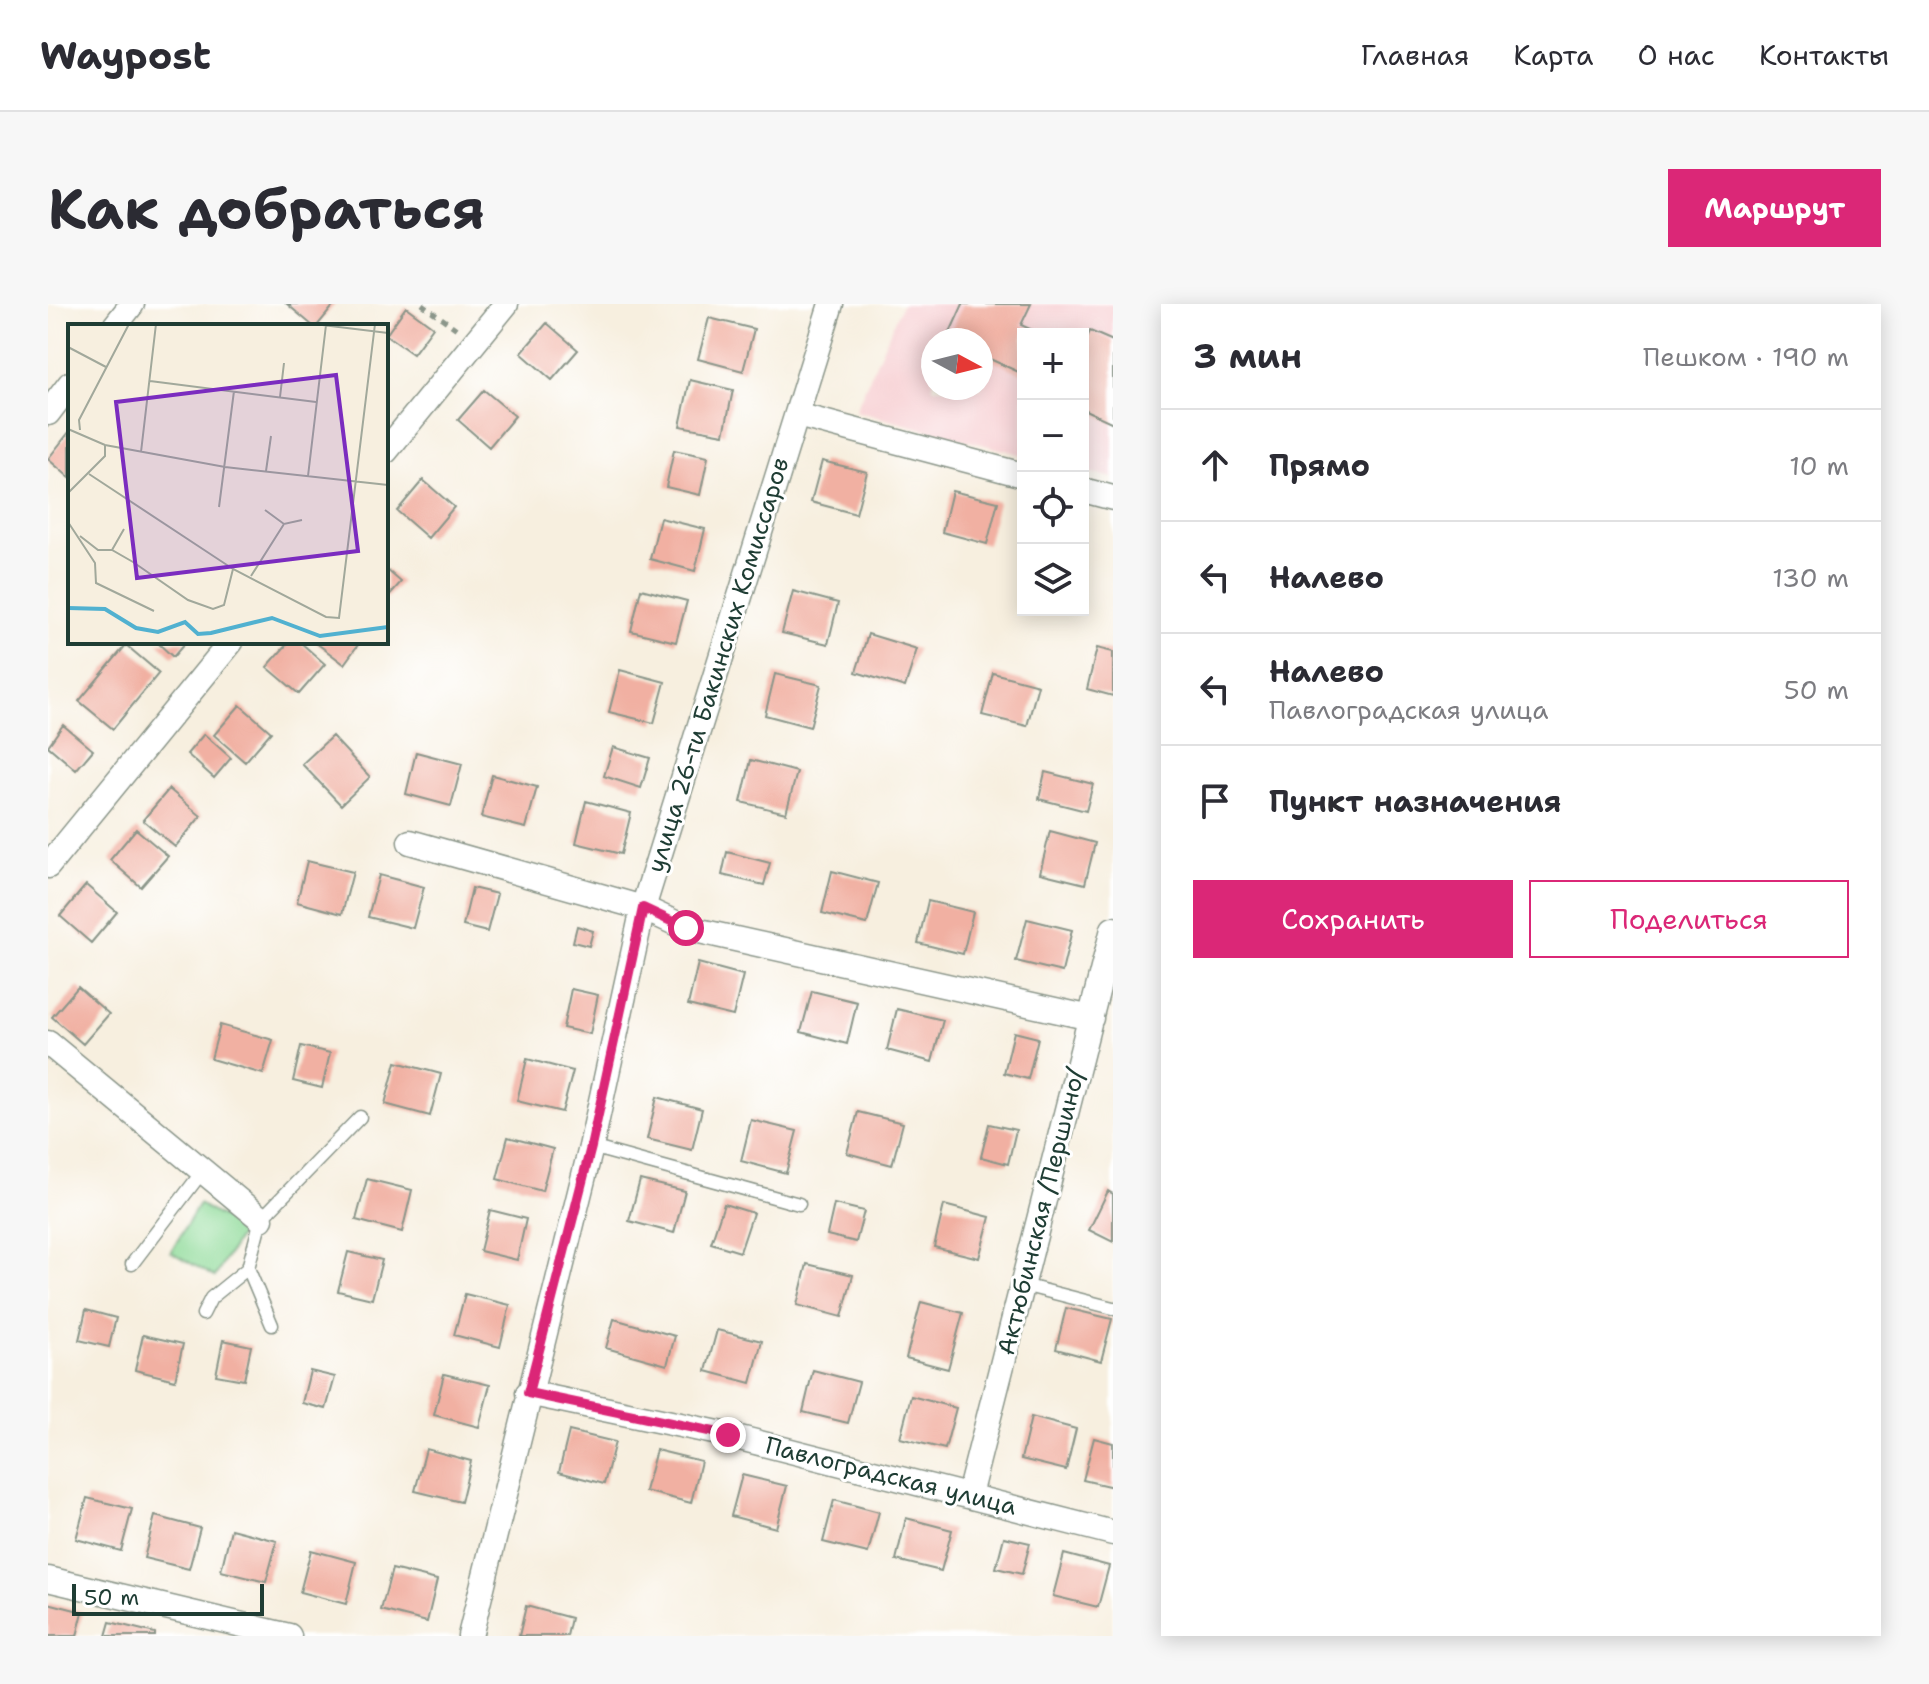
<!DOCTYPE html>
<html lang="ru">
<meta charset="utf-8">
<style>
body{margin:0;font-family:"Shantell Sans",sans-serif;background:#f7f7f7;color:#2b2b33}
.controls{position:absolute;right:24px;top:24px;display:grid;overflow:hidden;border-radius:0px;box-shadow:0 4px 20px #0003}
.controls button{width:72px;height:72px;display:grid;place-items:center;padding:0;border:0;border-bottom:2px solid #e1e1e2;background:#fff;color:#2b2b33;font:40px sans-serif}
.compass{position:absolute;left:873px;top:24px;width:72px;height:72px;border-radius:50%;background:#fff;box-shadow:0 4px 20px #0003;rotate:97deg}
.scale{position:absolute;left:24px;bottom:20px;width:192px;box-sizing:border-box;padding-left:8px;border:4px solid #1f3d34;border-top:0;font-size:22px;line-height:28px;white-space:nowrap;color:#1f3d34;-webkit-text-stroke:6px #fff;paint-order:stroke}
.stop{position:absolute;width:24px;height:24px;margin:-18px;border:6px solid #db2777;border-radius:50%;background:#fff}
.stop.end{background:#db2777;border-color:#fff;box-shadow:0 2px 8px #0008}
.list{margin:0;padding:0;list-style:none}
h2{display:flex;justify-content:space-between;align-items:center;height:104px;margin:0;padding:0 32px;font-size:34px}
h2 small{font-size:26px;font-weight:400;color:#7c7c81}
.list li{display:grid;grid-template-columns:52px 1fr auto;gap:24px;align-items:center;box-sizing:border-box;height:112px;padding:0 32px;border-top:2px solid #e1e1e2}
.list b{display:block;font-size:30px;white-space:nowrap}
.list p{margin:0;font-size:26px;white-space:nowrap;color:#7c7c81}
.list em{font-size:26px;font-style:normal;color:#7c7c81}
.actions{display:flex;gap:16px;padding:24px 32px}
.actions a{flex:1;padding:18px 0;border:2px solid #db2777;border-radius:0px;text-align:center;font-size:28px;color:#db2777}
.actions .main{background:#db2777;color:#fff}
.icon{flex:none;width:44px;height:44px;fill:none;stroke:currentColor;stroke-width:2;stroke-linecap:round;stroke-linejoin:round}
.map{position:relative;flex:none;width:1065px;height:1332px;overflow:hidden;border-radius:0px}
header{display:flex;align-items:center;gap:48px;box-sizing:border-box;height:112px;padding:0 40px;background:#fff;border-bottom:2px solid #e1e1e2}
header strong{font-size:38px}
nav{display:flex;gap:44px;margin-inline-start:auto;font-size:28px}
.intro{display:flex;align-items:center;justify-content:space-between;box-sizing:border-box;height:192px;padding:0 48px}
h1{margin:0;font-size:56px}
.button{padding:20px 36px;border-radius:0px;background:#db2777;color:#fff;font-size:28px;font-weight:700}
main{display:flex;gap:48px;padding:0 48px}
aside{flex:1;background:#fff;border-radius:0px;box-shadow:0 4px 20px #0003}
.map>svg:first-child{display:block}
.built{fill:#f7cfd2;fill-rule:evenodd}
.green{fill:#8dda97;stroke:#568c66;stroke-width:2}
.building{fill:#f1b0a2}
.lines{fill:none;stroke-linecap:round;stroke-linejoin:round}
.service-casing{stroke:#8b968a;stroke-width:15}
.minor-casing{stroke:#8b968a;stroke-width:27}
.path{stroke:#8b968a;stroke-width:5;stroke-dasharray:6 6;stroke-linecap:butt}
.service{stroke:#fff;stroke-width:12}
.minor{stroke:#fff;stroke-width:24}
.route{stroke:#db2777;stroke-width:10}
.labels{text-anchor:middle;stroke-width:6;stroke-linejoin:round;paint-order:stroke}
.street-label{font-size:24px;fill:#1f3d34;stroke:#fff}
.inset-river{fill:none;stroke:#51b1d0;stroke-width:4}
.inset-road{fill:none;stroke:#a1a89b;stroke-width:2}
.view{fill:#7b2cbf;fill-opacity:0.15;stroke:#7b2cbf;stroke-width:4}
.inset-edge{fill:none;stroke:#1f3d34;stroke-width:4}
</style>
<header>
<strong>Waypost</strong>
<nav><a>Главная</a><a>Карта</a><a>О нас</a><a>Контакты</a></nav>
</header>
<div class="intro"><h1>Как добраться</h1><a class="button">Маршрут</a></div>
<main>
<div class="map">
<svg width="1065" height="1332" viewBox="0 0 1065 1332">
<rect width="100%" height="100%" fill="#fff"/>
<filter id="ink" filterUnits="userSpaceOnUse"><feTurbulence type="fractalNoise" baseFrequency=".0125" numOctaves="2"/><feDisplacementMap in="SourceGraphic" scale="16" xChannelSelector="R" yChannelSelector="G"/><feConvolveMatrix kernelMatrix="1 2 1 2 8 2 1 2 1" color-interpolation-filters="sRGB"/></filter>
<filter id="wash" filterUnits="userSpaceOnUse"><feTurbulence type="fractalNoise" baseFrequency=".006" numOctaves="4" result="noise"/><feDisplacementMap in="SourceGraphic" scale="32" xChannelSelector="R" yChannelSelector="G"/><feGaussianBlur stdDeviation="1.8" result="paint"/><feColorMatrix in="noise" values="0 0 0 0 0 0 0 0 0 0 0 0 0 0 0 0 0 1.4 0 .05"/><feComposite in="paint" operator="in"/></filter>
<g filter="url(#wash)">
<rect width="100%" height="100%" fill="#f7efdf"/>
<path class="built" d="M854,0h211v174l-30,-7v-137h-60v121l-168,-44zM885,36h48v48h-48z"/>
<path class="green" d="M151,900l44,26 -28,47 -44,-25z"/>
<g id="blocks">
<path class="building" d="M239,0h48l-18,22h-4z
M915,0h68l-10,21 20,9h-18v40l-42,-19v-15l-34,-1z
M358,3l27,20 -20,27 -27,-19z
M661,14l45,11 -11,42 -45,-12z
M499,19l31,27 -26,30 -31,-27z
M1042,27l23,10v82l-30,-14v-62z
M642,76l43,10 -9,44 -44,-8z
M436,86l31,26 -26,31 -31,-27z
M22,127v47l-22,-19z
M626,146l34,7 -8,38 -34,-8z
M774,157l45,11 -11,42 -45,-12z
M375,176l31,27 -26,31 -31,-27z
M904,187l46,11 -11,42 -45,-12z
M612,214l45,11 -10,42 -45,-12z
M338,265l15,13 -15,17z
M593,285l46,12 -11,41 -45,-11z
M745,287l45,12 -10,41 -46,-11z
M820,330l49,15 -12,38 -49,-15z
M109,338h29l-13,15z
M241,338h11l25,22 -26,30 -32,-27z
M267,338h45l-16,22z
M78,341l33,28 -46,56 -34,-28z
M1049,344l16,4v44l-26,-7z
M572,366l45,12 -11,41 -45,-11z
M945,369l45,12 -11,41 -45,-11z
M727,370l46,11 -11,42 -45,-12z
M192,401l31,27 -26,30 -31,-27z
M15,421l30,25 -17,20 -28,-24z
M156,430l27,24 -17,20 -27,-24z
M284,432l38,41 -29,28 -39,-41z
M565,443l37,11 -9,30 -37,-12z
M368,448l46,12 -11,42 -45,-12z
M703,456l46,12 -11,41 -45,-11z
M997,468l48,12 -7,27 -47,-12z
M444,471l45,12 -11,41 -45,-11z
M121,485l32,27 -26,31 -32,-27z
M538,497l45,12 -10,41 -45,-11z
M88,525l32,27 -27,31 -31,-27z
M1002,527l45,12 -10,41 -45,-11z
M679,548l43,11 -6,22 -42,-10z
M259,557l46,11 -11,42 -45,-12z
M784,567l46,12 -11,41 -45,-11z
M331,571l45,12 -11,41 -45,-11z
M38,581l31,27 -26,31 -31,-27z
M424,584l25,6 -10,38 -24,-6z
M880,597l45,11 -10,42 -45,-11z
M979,615l45,11 -10,42 -46,-11z
M529,622l16,5 -4,15 -16,-4z
M650,659l45,12 -10,41 -45,-11z
M30,683l31,27 -26,30 -31,-27z
M523,685l27,6 -8,39 -27,-6z
M764,687l45,11 -10,42 -46,-12z
M849,705l46,11 -11,42 -45,-12z
M172,721l53,15 -10,34 -52,-15z
M966,728l24,6 -10,41 -24,-6z
M253,742l29,7 -8,35 -29,-7z
M479,755l46,12 -11,41 -45,-11z
M348,758l45,12 -11,42 -45,-12z
M609,793l45,12 -10,41 -45,-11z
M810,808l45,11 -11,42 -45,-12z
M703,816l46,11 -11,42 -45,-12z
M941,820l27,6 -8,34 -27,-7z
M460,833l45,12 -11,42 -45,-12z
M319,875l45,11 -10,42 -46,-12z
M592,876l45,11 -11,42 -45,-12z
M1060,887l5,3v48l-24,-12z
M676,900l29,9 -13,39 -29,-9z
M786,900l30,7 -8,31 -29,-7z
M896,901l46,12 -11,41 -45,-11z
M442,906l36,9 -9,41 -37,-9z
M300,948l34,8 -10,39 -34,-8z
M759,960l46,11 -11,42 -45,-12z
M417,990l45,11 -10,42 -46,-12z
M873,998l42,11 -15,56 -42,-11z
M1018,1004l46,11 -11,42 -45,-12z
M38,1006l30,8 -7,29 -30,-7z
M566,1015l61,17 -8,29 -61,-17z
M669,1026l45,11 -11,42 -45,-12z
M95,1031l40,9 -8,36 -40,-10z
M175,1036l28,6 -7,34 -28,-5z
M765,1066l46,12 -11,41 -45,-11z
M262,1067l25,6 -9,32 -24,-6z
M396,1070l46,11 -11,42 -45,-12z
M863,1092l45,12 -11,41 -45,-11z
M983,1113l45,12 -10,41 -45,-11z
M521,1127l46,11 -11,42 -45,-12z
M1046,1134l19,5v44l-30,-7z
M378,1145l45,12 -10,41 -46,-11z
M608,1146l45,11 -10,42 -46,-12z
M694,1171l45,11 -11,42 -45,-12z
M39,1194l45,11 -11,42 -45,-12z
M786,1196l45,12 -11,41 -45,-11z
M107,1212l45,12 -11,41 -45,-11z
M858,1214l46,12 -11,41 -45,-11z
M183,1225l46,12 -11,41 -45,-11z
M956,1233l26,6 -8,31 -26,-6z
M263,1246l45,12 -10,42 -46,-12z
M1016,1250l45,12 -11,41 -45,-11z
M344,1265l45,11 -10,42 -46,-12z
M0,1299l35,9 -6,24h-29z
M478,1302l45,12 -4,18h-48z
M62,1318l45,11v3h-49z"/>
</g>
</g>
<g filter="url(#ink)">
<use href="#blocks" fill-opacity="0" stroke="#8b968a" stroke-width="2"/>
<g class="lines">
<defs>
<path id="service" d="M543,843l208,57
M84,960l70,-92
M975,981l90,23
M155,1010l8,-16 37,-30
M224,1021l-24,-57 13,-49 99,-102"/>
<path id="minor" d="M67,22l17,-22
M0,109l22,-29
M749,111l226,60
M338,147l120,-147
M1035,186l30,8
M362,538l233,66 43,20 405,90
M0,562l183,-224
M0,739l213,176
M480,1089l200,42 385,98
M921,1191l144,-566
M0,1275l241,57
M422,1332l121,-489 52,-239 188,-604"/>
</defs>
<use href="#service" class="service-casing"/>
<use href="#minor" class="minor-casing"/>
<path class="path" d="M374,0l36,26"/>
<use href="#service" class="service"/>
<use href="#minor" class="minor"/>
</g>
</g>
<g class="lines" filter="url(#ink)">
<path class="route" d="M638,624l-43,-20 -52,239 -63,246 200,42"/>
</g>
<g class="labels">
<g class="street-label">
<text transform="translate(670 361) rotate(-73)" y="8">улица 26-ти Бакинских Комиссаров</text>
<text transform="translate(993 908) rotate(-76)" y="8">Актюбинская /Першино/</text>
<text transform="translate(843 1172) rotate(14)" y="8">Павлоградская улица</text>
</g>
</g>
<g transform="translate(20 20)">
<rect width="320" height="320" fill="#f7efdf"/>
<path class="inset-river" d="M0,284l37,1 31,19 22,4 27,-10 13,12 13,-1 61,-15 48,18 68,-9"/>
<path class="inset-road" d="M246,0l74,9M0,23l38,20M82,57l166,21M212,73l4,-34M0,105l37,16 120,22 163,18M12,106l-1,-10 50,-96M73,128l15,-128M198,147l5,-35M21,150l144,95 93,48 13,1 36,-294M240,152l18,-151M0,169l37,-37v-11M151,183l15,-116M197,186l19,14 18,-4M0,198l27,41 1,20 58,28M12,212l18,14h14l21,12 55,38 25,9 11,-4 9,-36M44,226l12,-21M183,252l33,-52"/>
<path class="view" d="M268,51l22,176 -221,27 -21,-176z"/>
<rect width="320" height="320" class="inset-edge"/>
</g>
</svg>
<div class="controls">
<button>+</button>
<button>−</button>
<button><svg class="icon" aria-label="locate" viewBox="0 0 24 24"><circle cx="12" cy="12" r="6"/><path d="M12 2v4M12 18v4M2 12h4M18 12h4"/></svg></button>
<button><svg class="icon" aria-label="layers" viewBox="0 0 24 24"><path d="M12 4l9 5-9 5-9-5zM3 14l9 5 9-5"/></svg></button>
</div>
<svg class="compass" viewBox="-18 -18 36 36"><path d="M0-13l5 13h-10z" fill="#e53935"/><path d="M0 13l5-13h-10z" fill="#7c7c81"/></svg>
<div class="scale">50 m</div>
<div class="stop" style="left:638px;top:624px"></div>
<div class="stop end" style="left:680px;top:1131px"></div>
</div>
<aside>
<h2>3 мин<small>Пешком · 190 m</small></h2>
<ul class="list">
<li><svg class="icon" aria-label="ahead" viewBox="0 0 24 24"><path d="M12 20V5M6 11l6-6 6 6"/></svg><div><b>Прямо</b></div><em>10 m</em></li>
<li><svg class="icon" aria-label="left" viewBox="0 0 24 24"><path d="M17 20v-9H6M10 6l-5 5 5 5"/></svg><div><b>Налево</b></div><em>130 m</em></li>
<li><svg class="icon" aria-label="left" viewBox="0 0 24 24"><path d="M17 20v-9H6M10 6l-5 5 5 5"/></svg><div><b>Налево</b><p>Павлоградская улица</p></div><em>50 m</em></li>
<li><svg class="icon" aria-label="arrive" viewBox="0 0 24 24"><path d="M6 21V4h12l-3 4 3 4H6"/></svg><div><b>Пункт назначения</b></div></li>
</ul>
<div class="actions"><a class="main">Сохранить</a><a>Поделиться</a></div>
</aside>
</main>
